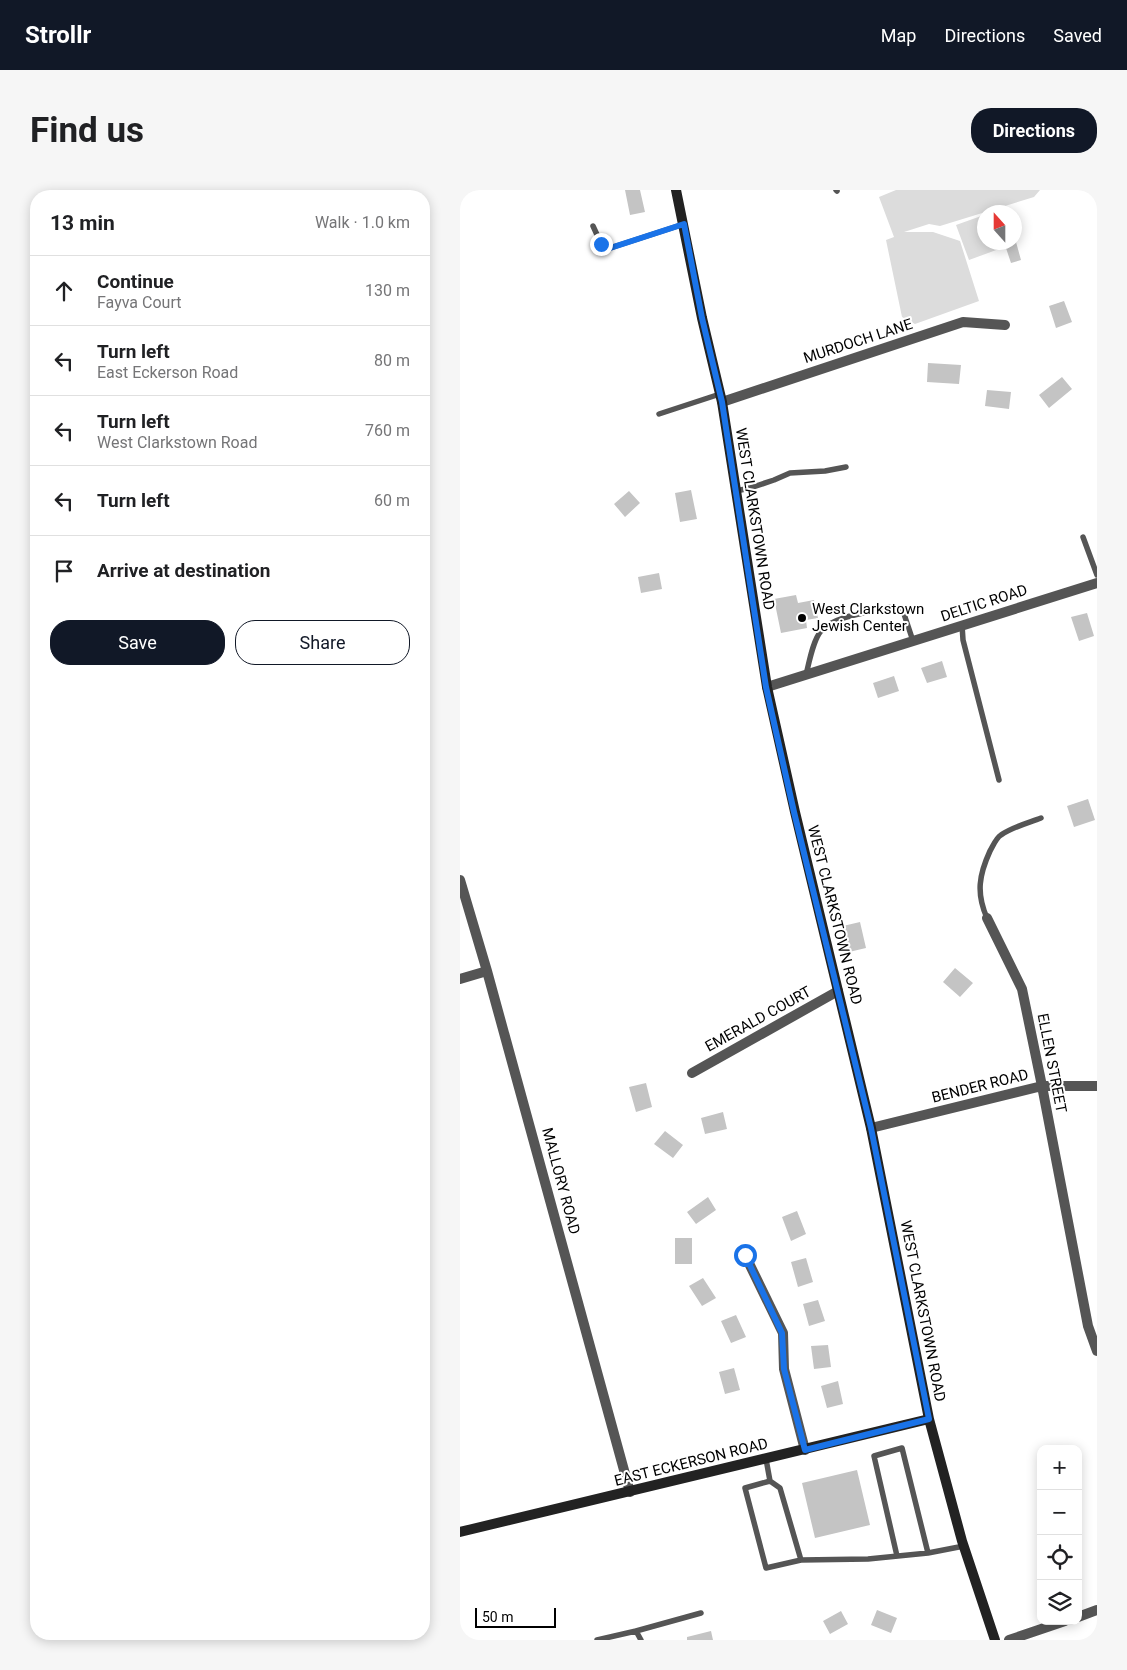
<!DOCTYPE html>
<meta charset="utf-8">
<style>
body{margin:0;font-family:Roboto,sans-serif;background:#f6f6f6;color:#202124}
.controls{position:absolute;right:15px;bottom:15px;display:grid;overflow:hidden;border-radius:10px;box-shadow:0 2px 12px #0003}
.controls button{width:45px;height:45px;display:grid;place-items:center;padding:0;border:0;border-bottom:1px solid #e0e0e0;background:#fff;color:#202124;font:25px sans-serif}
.compass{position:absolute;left:517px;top:15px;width:45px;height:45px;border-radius:50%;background:#fff;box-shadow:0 2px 12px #0003;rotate:339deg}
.scale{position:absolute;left:15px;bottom:12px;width:81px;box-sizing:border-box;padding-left:5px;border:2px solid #000;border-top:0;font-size:14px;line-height:18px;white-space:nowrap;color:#000;-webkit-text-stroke:4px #fff;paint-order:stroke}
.stop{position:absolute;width:15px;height:15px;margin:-11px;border:4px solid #1a73e8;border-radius:50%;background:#fff}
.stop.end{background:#1a73e8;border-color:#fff;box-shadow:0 1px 5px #0008}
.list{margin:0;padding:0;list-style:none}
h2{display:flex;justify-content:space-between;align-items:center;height:65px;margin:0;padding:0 20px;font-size:21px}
h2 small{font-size:16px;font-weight:400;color:#757577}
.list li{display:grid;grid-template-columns:32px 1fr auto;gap:15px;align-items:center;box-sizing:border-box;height:70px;padding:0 20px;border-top:1px solid #e0e0e0}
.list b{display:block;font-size:19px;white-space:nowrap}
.list p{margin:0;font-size:16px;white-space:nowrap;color:#757577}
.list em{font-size:16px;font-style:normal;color:#757577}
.actions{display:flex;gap:10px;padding:15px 20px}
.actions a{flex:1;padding:11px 0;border:1px solid #111827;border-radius:20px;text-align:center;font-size:18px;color:#111827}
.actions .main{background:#111827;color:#fff}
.icon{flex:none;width:28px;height:28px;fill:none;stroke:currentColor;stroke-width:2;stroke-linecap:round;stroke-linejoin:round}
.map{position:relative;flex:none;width:637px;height:1450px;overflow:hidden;border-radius:20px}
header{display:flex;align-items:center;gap:30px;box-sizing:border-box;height:70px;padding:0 25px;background:#111827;color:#fff}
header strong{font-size:24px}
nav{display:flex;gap:28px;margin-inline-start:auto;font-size:18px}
.intro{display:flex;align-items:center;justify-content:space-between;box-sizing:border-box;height:120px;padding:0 30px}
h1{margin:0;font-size:35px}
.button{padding:12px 22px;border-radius:20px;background:#111827;color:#fff;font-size:18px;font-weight:700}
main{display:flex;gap:30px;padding:0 30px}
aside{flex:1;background:#fff;border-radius:20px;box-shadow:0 2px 12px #0003}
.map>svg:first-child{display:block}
.green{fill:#dcdcdc}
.building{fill:#c4c4c4}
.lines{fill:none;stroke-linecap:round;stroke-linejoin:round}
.lane{stroke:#555;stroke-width:5.5}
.street{stroke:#555;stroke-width:10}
.secondary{stroke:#222;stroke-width:10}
.route{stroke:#1a73e8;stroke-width:6}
.poi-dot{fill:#000;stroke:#fff;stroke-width:2}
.labels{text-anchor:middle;stroke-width:4;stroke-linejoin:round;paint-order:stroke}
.street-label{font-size:15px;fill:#000;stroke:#fff}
.poi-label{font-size:15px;fill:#000;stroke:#fff;text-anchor:start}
</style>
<header>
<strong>Strollr</strong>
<nav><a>Map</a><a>Directions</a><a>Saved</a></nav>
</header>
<div class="intro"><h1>Find us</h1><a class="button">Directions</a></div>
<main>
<aside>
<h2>13 min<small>Walk · 1.0 km</small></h2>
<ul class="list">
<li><svg class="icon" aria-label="ahead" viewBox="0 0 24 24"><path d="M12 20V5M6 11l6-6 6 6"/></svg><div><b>Continue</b><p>Fayva Court</p></div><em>130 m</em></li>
<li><svg class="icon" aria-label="left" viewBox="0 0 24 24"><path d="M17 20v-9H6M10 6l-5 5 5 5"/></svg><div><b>Turn left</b><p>East Eckerson Road</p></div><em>80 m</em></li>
<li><svg class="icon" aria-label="left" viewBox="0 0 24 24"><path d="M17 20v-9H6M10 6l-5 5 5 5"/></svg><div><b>Turn left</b><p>West Clarkstown Road</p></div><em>760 m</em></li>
<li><svg class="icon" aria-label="left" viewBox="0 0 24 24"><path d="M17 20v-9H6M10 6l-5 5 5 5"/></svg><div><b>Turn left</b></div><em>60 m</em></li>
<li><svg class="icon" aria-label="arrive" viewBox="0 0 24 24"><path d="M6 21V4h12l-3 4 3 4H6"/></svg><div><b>Arrive at destination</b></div></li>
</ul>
<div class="actions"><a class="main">Save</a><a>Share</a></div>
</aside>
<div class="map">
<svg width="637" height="1450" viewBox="0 0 637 1450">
<rect width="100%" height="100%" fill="#fff"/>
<path class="green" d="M436,0h144l-6,7 -94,29 -11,-2 -25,8h29l27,9 19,60 -64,23 -13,-7 -16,-77 8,-3 -15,-40z
M524,25v27l13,1 2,6 -30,11 -13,-35z"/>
<path class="building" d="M165,0h15l5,22 -15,3z
M544,52h12l5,18 -10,3z
M604,111l8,21 -16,6 -7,-22z
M468,173l33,2 -2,19 -32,-2z
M602,187l10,12 -23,19 -10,-13z
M527,200l24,2 -2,17 -24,-3z
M231,300l6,29 -17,3 -5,-29z
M169,301l11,12 -15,14 -11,-13z
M199,383l3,16 -21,4 -3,-16z
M336,405l2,8 16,-3 4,18 -12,2 1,8 -26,5 -7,-34z
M627,423l7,23 -15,5 -8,-24z
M482,471l5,16 -20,6 -6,-15z
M434,486l5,15 -21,7 -5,-15z
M628,609l7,21 -21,7 -7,-21z
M400,732l6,26 -17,4 -6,-26z
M495,778l18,15 -13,14 -17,-15z
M186,893l6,24 -16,5 -7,-25z
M263,922l4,17 -22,5 -4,-16z
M205,941l18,14 -10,13 -19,-14z
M248,1007l8,13 -20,14 -9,-12z
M337,1021l9,23 -15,7 -9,-24z
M215,1048h17v26h-17z
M346,1068l7,24 -15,5 -7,-25z
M243,1088l13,20 -14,8 -13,-20z
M358,1110l7,21 -16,5 -6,-22z
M276,1125l10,22 -15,6 -10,-22z
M368,1155l3,22 -17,2 -3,-23z
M274,1178l6,22 -15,4 -6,-22z
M378,1191l5,23 -16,4 -6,-22z
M397,1280l13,55 -55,13 -13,-55z
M417,1420l20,8 -6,15 -20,-8z
M381,1421l7,13 -18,10 -7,-13z
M251,1441l2,9h-26v-3z"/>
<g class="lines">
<path class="lane" d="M376,0l1,1
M133,36l11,24 80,-26
M199,224l61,-20
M276,301l14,-3 24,-8 16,-7 35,-2 21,-4
M623,347l14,38
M502,435l1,15 36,140
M346,485c3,-12 7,-35 15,-44 12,-15 50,-19 69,-24l8,1 5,3 10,30
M527,728c-11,-25 -8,-43 3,-67 3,-5 6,-13 11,-16 11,-8 27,-12 40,-17
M306,1269l4,22 10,7 21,72 67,-1 60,-6 -26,-105 -28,8 23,100
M310,1291l-25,7 21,80 35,-8
M468,1363l36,-7
M176,1441l65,-18
M137,1450l39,-9 5,9"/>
<path class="street" d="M262,212l241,-80 42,3
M307,497l330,-104
M0,690l27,91 143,521
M527,728l35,71 20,97 46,240 9,25
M0,789l27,-8
M232,883l146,-82
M411,938l171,-42h55
M285,1065l38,78 1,36 21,81
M618,1427l19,-7
M549,1450l56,-19"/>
<path class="secondary" d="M216,0l26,128 20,84 45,285 28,125 76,316 58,291 33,122 33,99
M0,1342l469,-113"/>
</g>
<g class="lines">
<path class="route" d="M141,54l3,6 80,-26 18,94 20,84 44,285 28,125 77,316 58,291 -124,31 -21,-81 -2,-36 -37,-78"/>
</g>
<circle class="poi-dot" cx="342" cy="428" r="5"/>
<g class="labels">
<g class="street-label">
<text transform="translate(398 151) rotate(-18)" y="5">MURDOCH LANE</text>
<text transform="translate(295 329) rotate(81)" y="5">WEST CLARKSTOWN ROAD</text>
<text transform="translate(524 413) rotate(-18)" y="5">DELTIC ROAD</text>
<text transform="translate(375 725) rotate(76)" y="5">WEST CLARKSTOWN ROAD</text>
<text transform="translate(298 829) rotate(-29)" y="5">EMERALD COURT</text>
<text transform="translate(592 873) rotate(79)" y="5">ELLEN STREET</text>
<text transform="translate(520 896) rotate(-14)" y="5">BENDER ROAD</text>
<text transform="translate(101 991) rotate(75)" y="5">MALLORY ROAD</text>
<text transform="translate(463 1121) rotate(79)" y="5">WEST CLARKSTOWN ROAD</text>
<text transform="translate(231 1272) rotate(-14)" y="5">EAST ECKERSON ROAD</text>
</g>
<g class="poi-label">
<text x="352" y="424">West Clarkstown<tspan x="352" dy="17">Jewish Center</tspan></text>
</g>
</g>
</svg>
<div class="controls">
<button>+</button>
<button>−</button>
<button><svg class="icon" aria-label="locate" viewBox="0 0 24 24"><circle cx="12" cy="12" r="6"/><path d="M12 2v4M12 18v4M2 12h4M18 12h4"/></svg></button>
<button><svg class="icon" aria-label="layers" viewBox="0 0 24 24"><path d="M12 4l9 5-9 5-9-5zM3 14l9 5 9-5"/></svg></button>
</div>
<svg class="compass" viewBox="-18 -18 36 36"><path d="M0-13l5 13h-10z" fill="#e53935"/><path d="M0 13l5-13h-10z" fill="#757577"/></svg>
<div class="scale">50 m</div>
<div class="stop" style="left:285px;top:1065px"></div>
<div class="stop end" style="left:141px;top:54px"></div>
</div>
</main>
